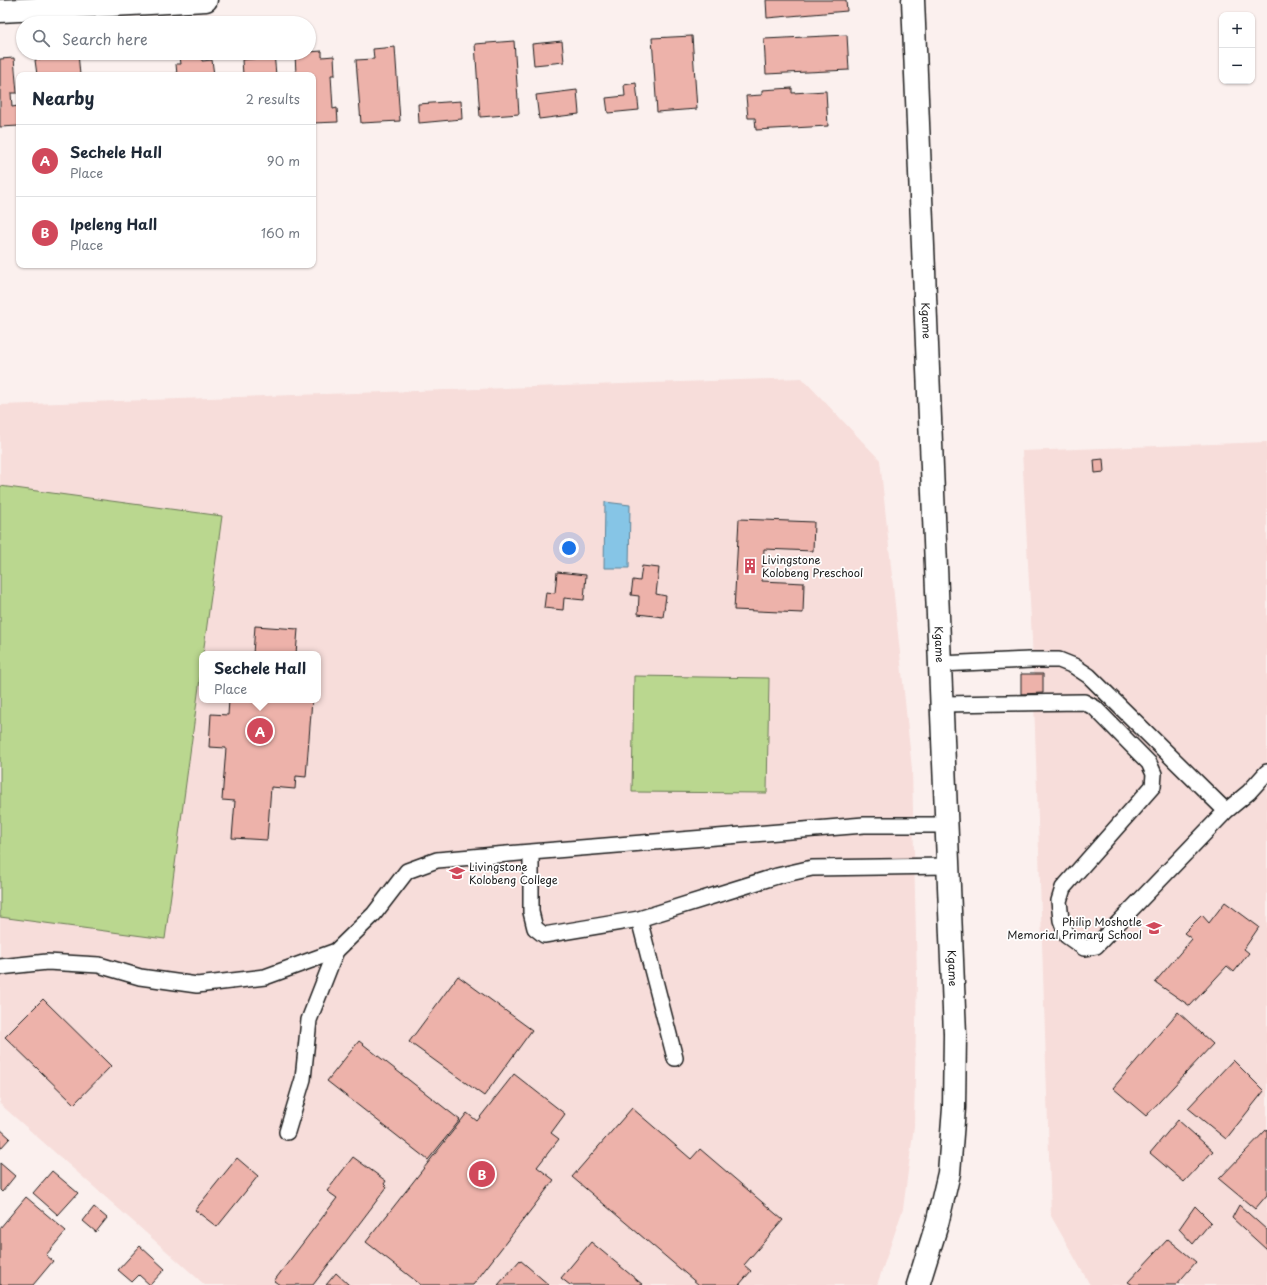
<!DOCTYPE html>
<meta charset="utf-8">
<style>
body{margin:0;font-family:"Playpen Sans",sans-serif;background:#f2f2f3;color:#1f2937}
.controls{position:absolute;right:12px;top:12px;display:grid;overflow:hidden;border-radius:8px;box-shadow:0 1px 3px #0004}
.controls button{width:36px;height:36px;display:grid;place-items:center;padding:0;border:0;border-bottom:1px solid #e0e1e3;background:#fff;color:#1f2937;font:20px sans-serif}
.you{position:absolute;left:569px;top:548px;width:14px;height:14px;margin:-10px;border:3px solid #fff;border-radius:50%;background:#1a73e8;box-shadow:0 0 0 6px #1a73e833}
.badge{display:grid;place-items:center;width:26px;height:26px;border-radius:50%;background:#d1495b;color:#fff;font-size:13px;font-weight:700}
.pin{position:absolute;translate:-50% -50%;border:2px solid #fff;box-shadow:0 1px 4px #0006}
.popup{position:absolute;left:199px;top:651px;width:122px;height:52px;box-sizing:border-box;display:grid;place-content:center;border-radius:8px;background:#fff;filter:drop-shadow(0 1px 3px #0005);font-size:13px;white-space:nowrap;color:#747a83}
.popup b{font-size:15px;color:#1f2937}
.popup::after{content:'';position:absolute;left:50%;top:100%;margin-left:-8px;border:8px solid transparent;border-top-color:#fff}
.list{margin:0;padding:0;list-style:none}
h2{display:flex;justify-content:space-between;align-items:center;height:52px;margin:0;padding:0 16px;font-size:17px}
h2 small{font-size:13px;font-weight:400;color:#747a83}
.list li{display:grid;grid-template-columns:26px 1fr auto;gap:12px;align-items:center;box-sizing:border-box;height:72px;padding:0 16px;border-top:1px solid #e0e1e3}
.list b{display:block;font-size:15px;white-space:nowrap}
.list p{margin:0;font-size:13px;white-space:nowrap;color:#747a83}
.list em{font-size:13px;font-style:normal;color:#747a83}
.icon{flex:none;width:22px;height:22px;fill:none;stroke:currentColor;stroke-width:2;stroke-linecap:round;stroke-linejoin:round}
.map{position:relative;flex:none;width:1267px;height:1285px;overflow:hidden}
.search{position:absolute;background:#fff;box-shadow:0 1px 3px #0004;left:16px;top:16px;width:300px;height:44px;display:flex;align-items:center;gap:10px;box-sizing:border-box;padding:0 14px;border-radius:22px;color:#747a83;font-size:15px}
.panel{position:absolute;background:#fff;box-shadow:0 1px 3px #0004;left:16px;top:72px;width:300px;height:196px;border-radius:8px}
.map>svg:first-child{display:block}
.built{fill:#f7ddda;fill-rule:evenodd}
.green{fill:#bad78f;stroke:#6b7a56}
.water{fill:#86c5e6;stroke:#5c8195}
.building{fill:#edb2aa;stroke:#1c1c1c}
.lines{fill:none;stroke-linecap:round;stroke-linejoin:round}
.service-casing{stroke:#1c1c1c;stroke-width:18}
.minor-casing{stroke:#1c1c1c;stroke-width:25}
.tertiary-casing{stroke:#1c1c1c;stroke-width:25}
.service{stroke:#fff;stroke-width:15}
.minor{stroke:#fff;stroke-width:22}
.tertiary{stroke:#fff;stroke-width:22}
.labels{text-anchor:middle;stroke-width:3.5;stroke-linejoin:round;paint-order:stroke}
.street-label{font-size:11px;fill:#1c1c1c;stroke:#fff}
.poi-label{font-size:11px;fill:#1c1c1c;stroke:#fff;text-anchor:start}
</style>
<div class="map">
<svg width="1267" height="1285" viewBox="0 0 1267 1285">
<rect width="100%" height="100%" fill="#fbf0ee"/>
<filter id="ink" filterUnits="userSpaceOnUse"><feTurbulence type="fractalNoise" baseFrequency=".025" numOctaves="2"/><feDisplacementMap in="SourceGraphic" scale="8" xChannelSelector="R" yChannelSelector="G"/><feConvolveMatrix kernelMatrix="1 2 1 2 8 2 1 2 1" color-interpolation-filters="sRGB"/></filter>
<g filter="url(#ink)">
<path class="built" d="M802,378l78,82 32,309 5,208 -3,149 -11,83 -26,76h-672l-205,-181v-699zM202,654h116v46h-116z
M1267,442v843h-177l-39,-69 -19,-577 -10,-188z"/>
<path class="green" d="M0,486l222,30 -19,138h-1v10l-37,275 -165,-22z
M634,676l135,2 -2,115 -135,-1z"/>
<path class="water" d="M605,502l25,3 -1,63h-25z"/>
<path class="building" d="M766,0h80l1,11 -80,7z
M847,35l2,35 -83,4 -2,-35z
M692,36l5,73 -40,3 -5,-74z
M514,41l5,73 -39,3 -5,-73z
M562,41l2,21 -30,3 -2,-21z
M395,47l5,74 -39,2 -5,-63 18,-1 -1,-10z
M322,51v6l12,-1 1,19h-4l2,34 4,-1 1,14 -25,1v-48h-17l-1,-22z
M78,53l2,22h-43l-2,-15 5,-1v-3z
M260,53h14l2,22h-33l-1,-15 19,-2z
M202,54v7l10,-1 2,15h-37l-1,-11h5l-1,-7z
M14,58l3,35h-6l1,14 6,-1 1,20 -19,1v-68z
M636,83l3,27 -31,3 -2,-15 19,-2 -1,-11z
M792,88v5l34,-2 2,35 -72,4 -1,-12h-7l-2,-22 16,-1v-5z
M577,90l2,24 -40,5 -3,-24z
M461,101l1,18 -43,4 -1,-19z
M1103,459l1,13 -9,1 -1,-13z
M739,519l75,3 -1,29 -49,-2 -2,32 42,2 -1,30 -69,-3z
M642,566l17,2 -3,26 10,2 -3,21 -25,-3 1,-18 -8,-1 2,-15 7,1z
M557,572l29,3 -2,25 -20,-2 -1,12 -19,-2 2,-16 9,1z
M255,626l43,3 -2,25h-43z
M1021,674h22v19l-22,1z
M229,700h83l-6,77 -10,-1 -1,13 -24,-2 -4,53 -35,-2 3,-37 -13,-1 4,-52 -17,-1 2,-33 17,1z
M1225,902l34,25 -15,22 5,4 -15,19 -7,-6 -37,40 -35,-24 37,-43 -8,-6 18,-18 7,8z
M458,976l74,54 -48,66 -75,-54z
M43,999l68,67 -37,38 -69,-67z
M1178,1012l35,32 -67,72 -33,-28z
M359,1041l101,79 -32,40 -101,-79z
M1233,1060l31,31 -38,48 -38,-31z
M514,1074l51,40 -14,19 8,6 -22,28 17,13 -81,105h-52l-55,-43 101,-129 10,8z
M632,1108l59,51 9,-10 83,71 -39,45 7,6 -12,14h-40l-127,-108z
M1178,1120l35,31 -29,31 -34,-29z
M0,1129l10,9 -10,11z
M1267,1129v66l-12,14 -36,-30z
M353,1157l33,24 -2,3 3,3 -74,98h-33l-6,-4 63,-83 -10,-7z
M237,1158l21,18 -41,51 -22,-17z
M0,1163l15,13 -13,16 -2,-2z
M52,1171l26,22 -20,22 -25,-22z
M26,1197l40,34 -20,24 7,6 -20,24h-33v-57z
M1239,1205l28,25v20l-35,-32z
M1195,1206l16,16 -18,22 -14,-15z
M94,1207l13,11 -11,14 -13,-11z
M1168,1239l28,23 -20,23h-43l-5,-3z
M591,1242l52,43h-73l-9,-7z
M140,1246l25,23 -15,16 -11,-10 -7,7 -14,-12z
M520,1260l29,25h-51z
M336,1273l13,12h-23z"/>
<g class="lines">
<defs>
<path id="service" d="M940,664l91,-4h28l15,6 15,10 137,135 -130,135 -12,2 -17,-12 -6,-16 -2,-19 4,-13 90,-102 1,-12 -5,-11 -54,-55 -11,-6 -142,2
M1226,811l23,-19 18,-20
M947,825h-83l-333,27v60l4,16 9,7 95,-16 138,-43 35,-8 136,-2
M639,919l36,139
M0,967l47,-5 52,3 41,12 57,8 68,-8 71,-26 38,-37 33,-43 30,-11 94,-8
M287,1132l16,-53 6,-59 27,-69"/>
<path id="minor" d="M0,11l206,-11"/>
<g id="tertiary">
<path id="s1" d="M913,0l42,1034 -1,74 -5,65 -12,51 -19,61"/>
</g>
</defs>
<use href="#service" class="service-casing"/>
<use href="#minor" class="minor-casing"/>
<use href="#tertiary" class="tertiary-casing"/>
<use href="#service" class="service"/>
<use href="#minor" class="minor"/>
<use href="#tertiary" class="tertiary"/>
</g>
</g>
<defs>
<symbol id="building-bare" viewBox="-9 -9 18 18"><path d="M-4-6H4V6H1V3H-1V6H-4ZM-2.5-4.3h1.7v1.8h-1.7ZM.8-4.3h1.7v1.8H.8ZM-2.5-1h1.7V.8h-1.7ZM.8-1h1.7V.8H.8Z" fill="#d1495b" stroke="#fff" stroke-width="2.5" paint-order="stroke"/></symbol>
<symbol id="school-bare" viewBox="-9 -9 18 18"><path d="M0-5L7-2L0 1L-7-2ZM-4 1L0 2.5L4 1V4Q0 6-4 4Z" fill="#d1495b" stroke="#fff" stroke-width="2.5" paint-order="stroke"/></symbol>
</defs>
<g fill-rule="evenodd">
<use href="#building-bare" x="739" y="555" width="22" height="22"/>
<use href="#school-bare" x="446" y="862" width="22" height="22"/>
<use href="#school-bare" x="1143" y="917" width="22" height="22"/>
</g>
<g class="labels">
<g class="street-label">
<text dy="4" stroke="none"><textPath href="#s1" startOffset="321">Kgame</textPath></text>
<text dy="4" stroke="none"><textPath href="#s1" startOffset="645">Kgame</textPath></text>
<text dy="4" stroke="none"><textPath href="#s1" startOffset="969">Kgame</textPath></text>
</g>
<g class="poi-label">
<text x="762" y="564">Livingstone<tspan x="762" dy="13">Kolobeng Preschool</tspan></text>
<text x="469" y="871">Livingstone<tspan x="469" dy="13">Kolobeng College</tspan></text>
<text x="1142" y="926" text-anchor="end">Philip Moshotle<tspan x="1142" dy="13">Memorial Primary School</tspan></text>
</g>
</g>
</svg>
<div class="controls">
<button>+</button>
<button>−</button>
</div>
<div class="you"></div>
<div class="pin badge" style="left:260px;top:731px">A</div>
<div class="popup"><b>Sechele Hall</b>Place</div>
<div class="pin badge" style="left:482px;top:1174px">B</div>
<div class="search"><svg class="icon" aria-label="search" viewBox="0 0 24 24"><circle cx="10" cy="10" r="6"/><path d="M15 15l6 6"/></svg>Search here</div>
<section class="panel">
<h2>Nearby<small>2 results</small></h2>
<ul class="list">
<li><span class="badge">A</span><div><b>Sechele Hall</b><p>Place</p></div><em>90 m</em></li>
<li><span class="badge">B</span><div><b>Ipeleng Hall</b><p>Place</p></div><em>160 m</em></li>
</ul>
</section>
</div>
